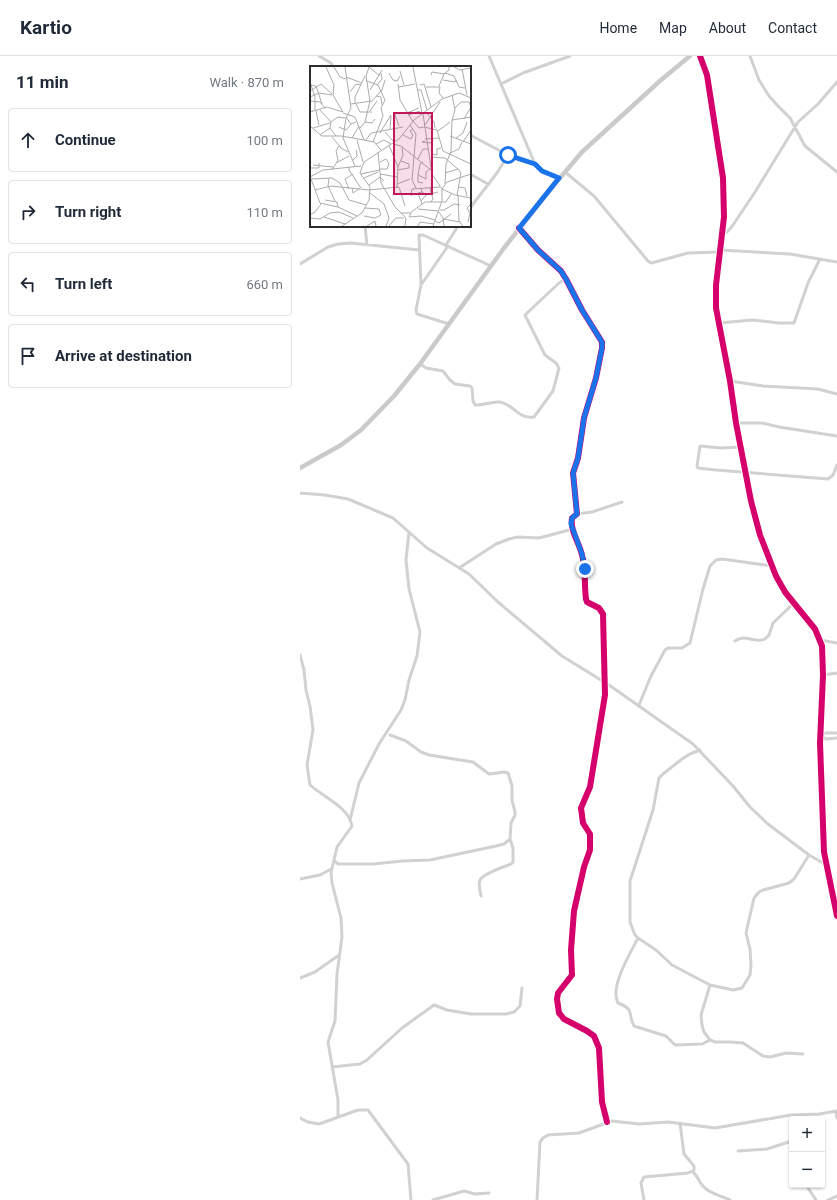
<!DOCTYPE html>
<meta charset="utf-8">
<style>
body{margin:0;font-family:Roboto,sans-serif;background:#f6f6f7;color:#1f2937}
.controls{position:absolute;right:12px;bottom:12px;display:grid;overflow:hidden;border-radius:4px;box-shadow:0 1px 3px #0004}
.controls button{width:36px;height:36px;display:grid;place-items:center;padding:0;border:0;border-bottom:1px solid #e0e1e3;background:#fff;color:#1f2937;font:20px sans-serif}
.stop{position:absolute;width:12px;height:12px;margin:-9px;border:3px solid #1a73e8;border-radius:50%;background:#fff}
.stop.end{background:#1a73e8;border-color:#fff;box-shadow:0 1px 4px #0008}
.list{margin:0;padding:0;list-style:none}
h2{display:flex;justify-content:space-between;align-items:center;height:52px;margin:0;padding:0 16px;font-size:17px}
h2 small{font-size:13px;font-weight:400;color:#747a83}
.list li{display:grid;grid-template-columns:26px 1fr auto;gap:12px;align-items:center;box-sizing:border-box;height:64px;margin:0 8px 8px;padding:0 8px;border:1px solid #e0e1e3;border-radius:4px}
.list b{display:block;font-size:15px;white-space:nowrap}
.list em{font-size:13px;font-style:normal;color:#747a83}
.icon{flex:none;width:22px;height:22px;fill:none;stroke:currentColor;stroke-width:2;stroke-linecap:round;stroke-linejoin:round}
.map{position:relative;flex:none;width:537px;height:1144px;overflow:hidden}
header{display:flex;align-items:center;gap:24px;box-sizing:border-box;height:56px;padding:0 20px;background:#fff;border-bottom:1px solid #e0e1e3}
header strong{font-size:19px}
nav{display:flex;gap:22px;margin-inline-start:auto;font-size:14px}
main{display:flex}
aside{flex:1;background:#fff}
.map>svg:first-child{display:block}
.lines{fill:none;stroke-linecap:round;stroke-linejoin:round}
.minor{stroke:#d1d1d1;stroke-width:3}
.tertiary{stroke:#d1d1d1;stroke-width:4}
.secondary{stroke:#cacaca;stroke-width:4.5}
.cycleway-casing{stroke:#fff;stroke-width:8}
.cycleway{stroke:#d6006c;stroke-width:6}
.route{stroke:#1a73e8;stroke-width:5}
.inset-road{fill:none;stroke:#ababab;stroke-width:1}
.view{fill:#c2185b;fill-opacity:0.15;stroke:#c2185b;stroke-width:2}
.inset-edge{fill:none;stroke:#2c2c2c;stroke-width:2}
</style>
<header>
<strong>Kartio</strong>
<nav><a>Home</a><a>Map</a><a>About</a><a>Contact</a></nav>
</header>
<main>
<aside>
<h2>11 min<small>Walk · 870 m</small></h2>
<ul class="list">
<li><svg class="icon" aria-label="ahead" viewBox="0 0 24 24"><path d="M12 20V5M6 11l6-6 6 6"/></svg><div><b>Continue</b></div><em>100 m</em></li>
<li><svg class="icon" aria-label="right" viewBox="0 0 24 24"><path d="M7 20v-9h11M14 6l5 5-5 5"/></svg><div><b>Turn right</b></div><em>110 m</em></li>
<li><svg class="icon" aria-label="left" viewBox="0 0 24 24"><path d="M17 20v-9H6M10 6l-5 5 5 5"/></svg><div><b>Turn left</b></div><em>660 m</em></li>
<li><svg class="icon" aria-label="arrive" viewBox="0 0 24 24"><path d="M6 21V4h12l-3 4 3 4H6"/></svg><div><b>Arrive at destination</b></div></li>
</ul>
</aside>
<div class="map">
<svg width="537" height="1144" viewBox="0 0 537 1144">
<rect width="100%" height="100%" fill="#fff"/>
<g class="lines">
<path class="minor" d="M19,0l12,7 2,4
M189,0l46,108 7,7 17,7
M450,0l9,24 10,16 9,10 12,12 15,28 32,26
M201,28l22,-11 47,-17
M170,79l38,20 27,9
M265,116l29,24 54,65 3,2 4,-1 33,-9 32,-1
M170,118l18,10
M170,152l27,-35 11,-18
M65,170l2,19
M219,172l19,22 23,21 5,8 16,31 20,32v6l-6,30 -12,40 -6,40 -5,15 4,41 -5,4c-2,13 7,24 10,37 4,14 2,29 4,44l1,3 12,6 4,6 2,81 -15,92 -9,21 2,15 7,11v16l-6,17 -10,44 -3,39 1,25 -14,18 -1,6 2,14 5,6 23,12 7,5 5,12 3,54 5,20
M422,179l6,-4 5,-6 22,-33 43,-70 20,-18 19,-22
M146,189l12,-19
M420,194l70,4 47,8
M0,208l28,-17 10,-3 13,-1 68,7
M121,229l27,-39
M419,267l33,-3 27,3h15l14,-40 12,-24
M149,268l-32,-10 -1,-4 5,-25 -2,-50h4l68,31
M120,308l6,4 17,3 7,9 5,4 15,2 2,2 1,13 2,4c8,1 16,-4 25,-3 13,2 19,18 34,15l19,-26 6,-23 -3,-5 -11,-8 -20,-40 34,-32 7,-4
M430,325l33,5 55,3 19,5
M436,367h26l17,4 58,9
M440,391l-19,1 -21,-2 -3,20 1,2 18,2 112,9 5,-4 4,-10
M0,437l25,2 23,4 45,19 34,30 42,26 29,28 64,54 47,29 84,59 40,42 17,21 18,17 41,31 16,9
M277,458l15,-2 30,-10
M159,512l37,-24 13,-5 9,-2 21,1 34,-9
M520,584l17,3
M435,585c10,-8 20,3 30,-2l4,-4 4,-12 21,-20
M0,599l4,15 2,20 4,16 3,24 -6,35 3,20c12,11 39,22 42,41l-15,21 -6,26 1,10 9,35 1,19 -5,37 -2,47 -7,21 10,58v16
M523,619l14,-2
M339,649l12,-29 14,-26 3,-2h14l8,-5 13,-54 7,-23 6,-6 6,-1 50,7
M520,679l6,4 11,-1
M520,679l6,-2h11
M400,694l-10,4 -8,5 -19,15 -4,4 -6,32 -23,71v41l5,13 3,3 18,12 16,15 38,20 23,5 9,-2 8,-13 1,-9 -1,-17 -4,-16 8,-35 5,-6 4,-2 26,-7 5,-4 15,-24
M50,764l9,-37 20,-39 22,-34 4,-10 4,-20 8,-24 3,-24 -11,-43 -3,-29 3,-28
M34,804l4,4h35l29,-3 28,-1 66,-14 8,-2 6,-5 1,-16 4,-8v-3l-3,-12v-14l-4,-13 -4,-1 -15,2 -16,-12 -44,-7 -8,-3 -15,-11 -16,-6
M0,823l20,-4 11,-6
M181,840c-1,-5 -3,-12 -1,-16 4,-7 24,-13 31,-16l2,-2v-14l-3,-9
M338,882c-7,14 -29,49 -20,65 18,7 9,11 16,23l32,10 9,9 27,-1 8,-4
M0,922l15,-6 24,-17
M410,929l-9,30 1,10 2,7 6,8 5,2h16l12,1 20,13 7,1 16,-4 17,1
M32,1011l28,-3 7,-4 35,-32 32,-23 13,5 24,4h35l8,-2 6,-6 2,-18
M536,1055l1,7
M0,1062l8,4 11,2 39,-14h10l40,54 3,36
M438,1095l29,-2 25,-8
M393,1116c5,4 6,11 11,15 6,7 18,9 26,13
M506,1129l10,15
M133,1144l31,-9 11,3 14,-1
M237,1144l3,-58 3,-4 5,-3 31,-2 33,-12 27,3 29,-2 47,6 76,-13 28,-1 18,-3
M344,1144l-3,-17 3,-6 44,-4 6,-3v-4l-10,-12 -4,-31
M528,1144l9,-4"/>
<path class="tertiary" d="M400,0l7,19 16,103 1,39 -8,68v23l14,73 6,42 15,78 9,34 16,41 9,16 30,37 7,17 1,29 -3,68 4,109 13,64"/>
<path class="secondary" d="M0,412l41,-23 20,-15 33,-34 26,-32 84,-116 50,-63 28,-33 79,-72 29,-24"/>
<defs>
<path id="cycleway" d="M400,0l7,19 16,103 1,39 -8,68v23l14,73 6,42 15,78 9,34 16,41 9,16 30,37 7,17 1,29 -3,68 4,109 13,64
M219,172l19,22 23,21 5,8 16,31 20,32v6l-6,30 -12,40 -6,40 -5,15 4,41 -5,4c-2,13 7,24 10,37 4,14 2,29 4,44l1,3 12,6 4,6 2,81 -15,92 -9,21 2,15 7,11v16l-6,17 -10,44 -3,39 1,25 -14,18 -1,6 2,14 5,6 23,12 7,5 5,12 3,54 5,20"/>
</defs>
<use href="#cycleway" class="cycleway-casing"/>
<use href="#cycleway" class="cycleway"/>
</g>
<g class="lines">
<path class="route" d="M208,99l27,9 7,7 17,7 -40,50 19,22 23,21 5,8 16,31 20,32v6l-6,30 -12,40 -6,40 -5,15 4,41 -5,4 -1,6 11,30 3,15"/>
</g>
<g transform="translate(10 10)">
<rect width="161" height="161" fill="#fff"/>
<path class="inset-road" d="M16,1l8,18 -1,10 10,17M24,1l6,10 6,2M35,1l6,41 -5,10 -3,20 12,28M59,1l11,9M103,1l9,46M144,1l6,3 11,-2M152,3l5,26M90,5l4,14M79,7l4,7 4,1 3,-5M135,7l9,3 5,11 6,1M121,9l1,-3 12,2 5,-4v-3M36,11l16,6M133,14l12,2 1,-2M57,15l11,4 7,15 -4,8 2,8 -10,26M0,16l5,15v13M88,18l2,16 13,22M0,19l6,1 6,18M67,19l5,-6 -1,-6M110,19l4,-1 7,23M129,20l5,-12M89,21l16,-3M116,21h14l-1,6 4,5M60,24l12,-20M107,24h4l6,20M0,25l11,-7 11,10M40,26l6,-8 5,1M142,29l3,15 -3,10M66,30l5,1 1,8M0,31l9,-4 13,2M0,35l10,1 5,6M41,38l21,-3 10,-11 3,-10M45,38v-7l10,-21M46,38l4,8h12M145,42l6,-6h8l2,5 -7,12M10,44l11,12M6,45l3,14M60,45l7,-10M0,46l17,-5 16,5M84,46l5,14M116,46l8,10 1,6M33,47l12,4 9,23 10,2 7,8M97,47l12,-5M113,48l9,60 10,15M98,49l12,-4M36,51l5,7 5,-2M103,55l6,7 5,-1M55,56l7,1 3,-4M100,59l6,9 -4,46 4,8M115,59l15,-23M0,60l12,10h19l23,4M29,61l7,3 5,-6M114,61l13,3 6,21 28,13M3,62l17,-5M50,62l5,-6 5,-21 -4,-25 3,-9M80,63l1,-13M128,65l12,-9M75,66l9,10M70,67l11,-18M10,69l10,-7M93,69l8,4 2,-4 -3,-4 3,-2M26,70l-6,-8 1,-6 7,-5 7,1M140,70l21,8M22,71l9,11 7,4M42,72l7,-12M146,72l7,-5 4,-11M115,73l14,-1M47,74l6,22M56,74l5,-7 32,-6M115,75l-3,1 10,1 1,-3M153,76l8,-12M66,78l8,-4 7,4M83,78l8,2 30,24M79,79l9,22 -1,21M68,86l3,31 14,24 11,11 -1,8M140,87l9,-4 3,-7M121,88l6,1v-6l4,-1M121,91l14,1 14,12 2,3 -4,22M108,93l5,-10h5M42,95l5,-5 -1,-6M113,96l-3,2 -2,11 8,4v-7l4,-3M26,97l13,-7M3,99l20,2M39,101v3l12,18M88,101l5,-12 -1,-8M1,102h8v-5M70,103h7l2,-5 -3,-5 -6,3M22,104l6,-10 -2,-9 3,-5M87,104l12,-2v-4l-8,-3M135,107l13,-4M51,108l19,-4M70,108l17,3M108,109v7l5,1M0,111l13,-7 38,-4M19,112l-1,8 7,15M54,112l14,-6M1,113l21,-1 8,5 9,17 17,5M1,113l9,24 18,4 19,9M87,118l13,-5M135,118l1,-20 5,-13 1,-31 19,-3M59,119l11,-8 4,4M148,121l7,1 2,8M42,122l1,5 7,-5M111,122l1,4 -4,1 4,11M120,122l3,11 -2,3M39,123l-4,-10 8,-5M132,123l13,6 16,3M132,123l5,-7 24,-8M5,124l16,-4 38,4 30,-3 6,19M60,127l14,11 5,14 -3,8M116,129l12,-3M148,129l1,26 4,5M101,130l1,-7 28,-2M15,134l12,2 1,5M111,135l5,-6 -4,-3M108,143l21,2M130,144h4l10,-6 6,1M129,146l4,6 1,8M91,147h9l15,-11h21l5,-8M101,147l-2,4 12,-1 14,4M0,149l5,-3 6,-8M54,150l11,2 6,-3 -2,-6 -14,-1M14,151l21,7M0,152l10,1 10,-6 9,-1 14,6M133,153l17,3M125,155l4,2 12,-9M158,156l2,-9 -3,-5 4,-4M32,160l20,-13 7,-13 1,-13 -10,-14 4,-11 35,-23 15,-19 28,-21 17,-6 12,5M57,160l8,-5 1,5M79,160l7,-8h8M108,160l2,-4 14,2M123,160l9,-25v-12"/>
<path class="view" d="M84,47h38v81h-38z"/>
<rect width="161" height="161" class="inset-edge"/>
</g>
</svg>
<div class="controls">
<button>+</button>
<button>−</button>
</div>
<div class="stop" style="left:208px;top:99px"></div>
<div class="stop end" style="left:285px;top:513px"></div>
</div>
</main>
